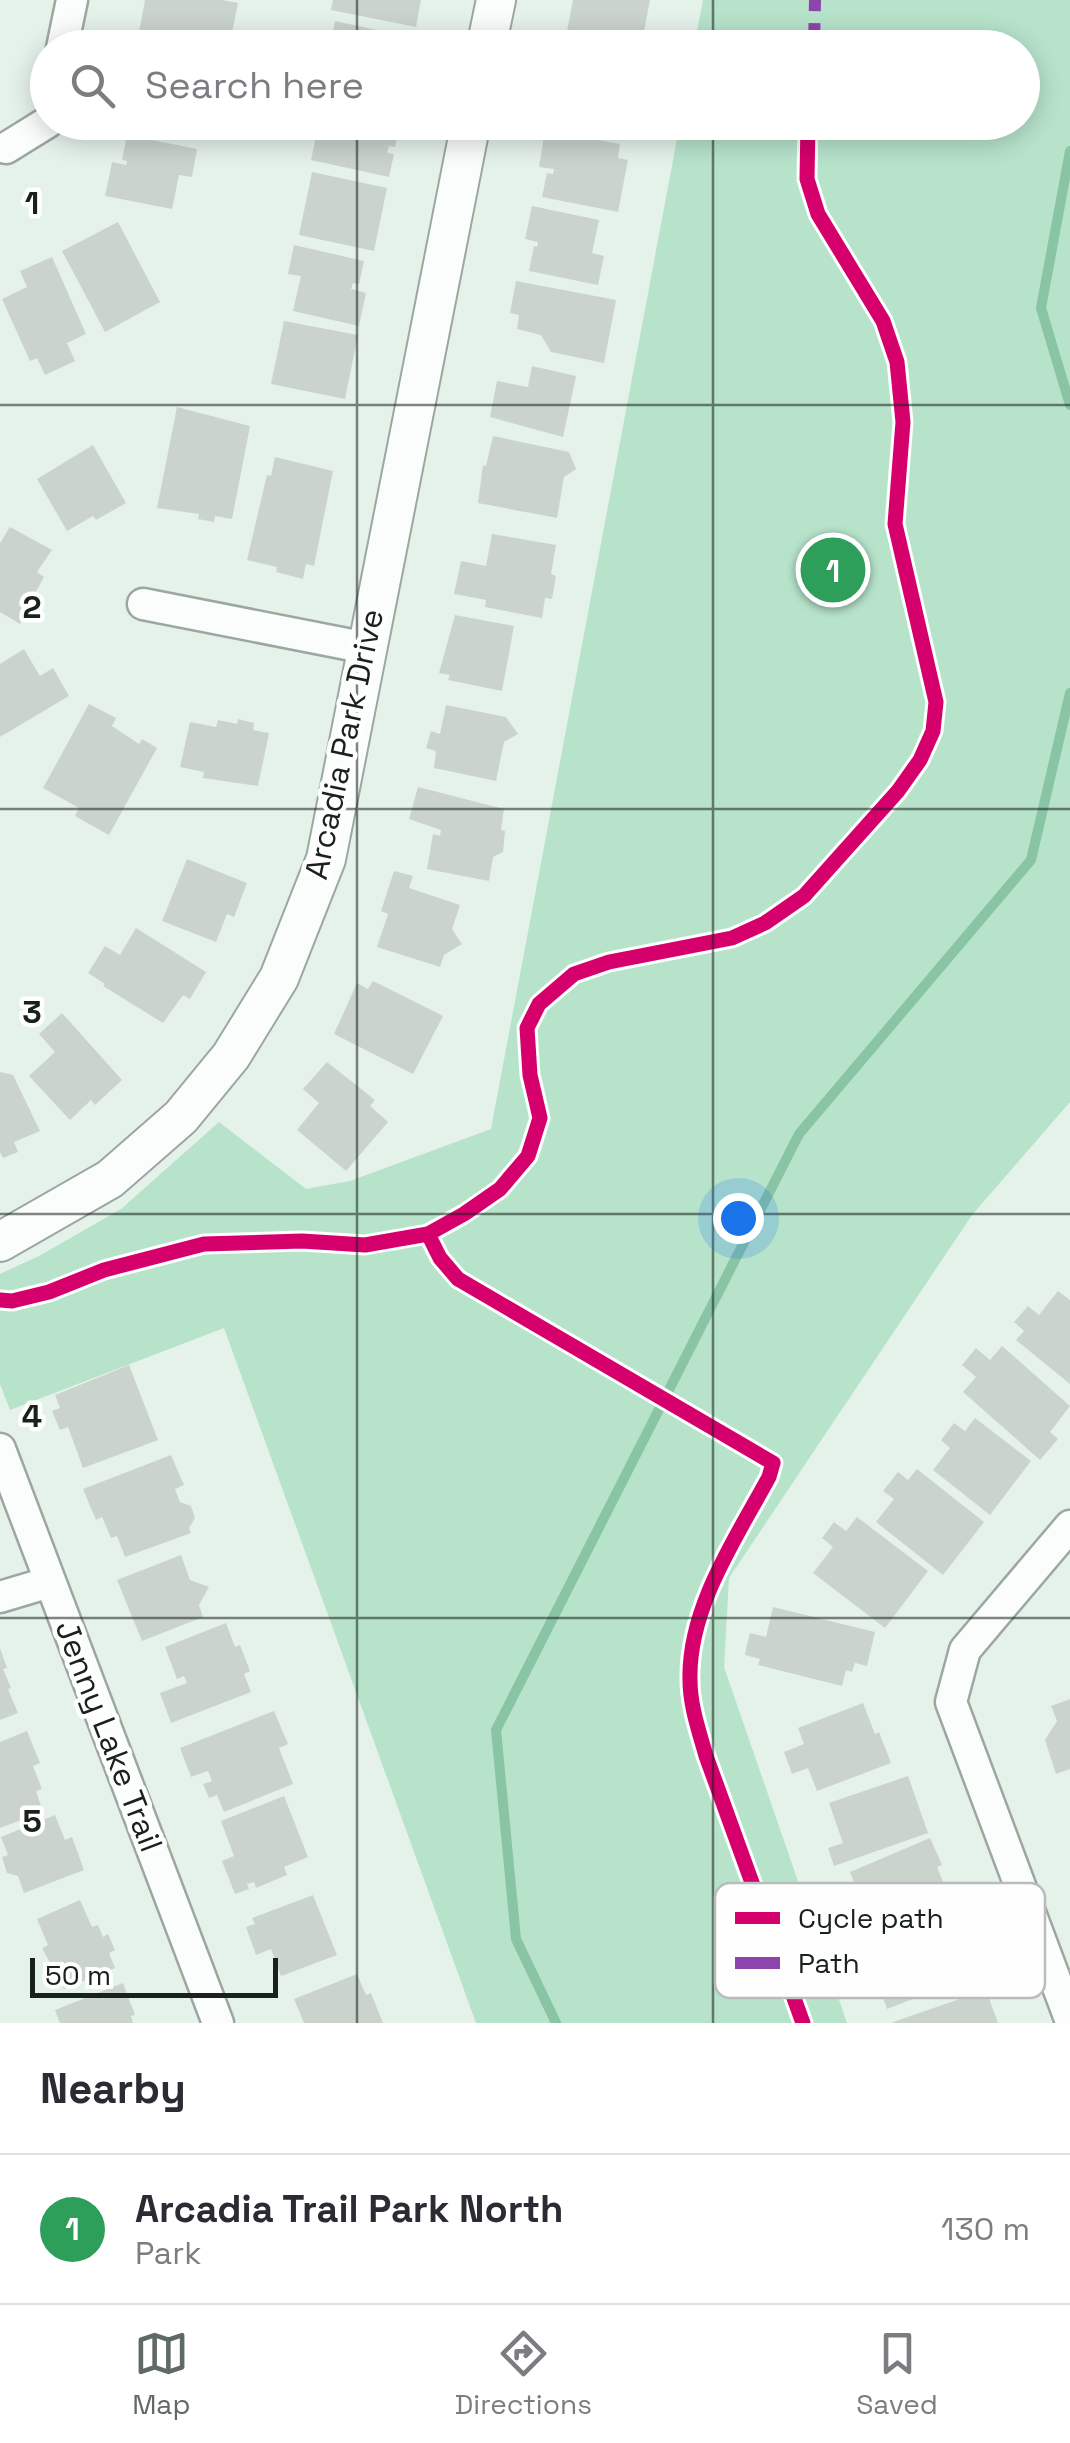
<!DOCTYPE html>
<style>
body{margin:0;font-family:"Space Grotesk",sans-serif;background:#f7f7f7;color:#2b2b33}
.scale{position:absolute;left:30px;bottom:25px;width:248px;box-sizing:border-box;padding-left:10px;border:5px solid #18211c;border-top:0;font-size:28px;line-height:35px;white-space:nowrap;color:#18211c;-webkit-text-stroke:8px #fefefe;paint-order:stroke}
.you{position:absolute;left:738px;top:1218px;width:35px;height:35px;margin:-25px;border:8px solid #fff;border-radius:50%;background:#1a73e8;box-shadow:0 0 0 15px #1a73e833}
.badge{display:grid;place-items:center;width:65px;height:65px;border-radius:50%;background:#606a64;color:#fff;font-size:32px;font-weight:700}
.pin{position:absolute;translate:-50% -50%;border:5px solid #fff;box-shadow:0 2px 10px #0006}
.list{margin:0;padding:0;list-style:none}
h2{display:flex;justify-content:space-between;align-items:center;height:130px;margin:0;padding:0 40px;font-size:42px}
h2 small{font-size:32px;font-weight:400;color:#7c7c81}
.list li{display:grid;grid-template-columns:65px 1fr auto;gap:30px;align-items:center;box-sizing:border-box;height:150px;padding:0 40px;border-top:2px solid #e1e1e2}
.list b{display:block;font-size:38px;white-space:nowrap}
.list p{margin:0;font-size:32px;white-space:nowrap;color:#7c7c81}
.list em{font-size:32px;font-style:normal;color:#7c7c81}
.icon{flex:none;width:55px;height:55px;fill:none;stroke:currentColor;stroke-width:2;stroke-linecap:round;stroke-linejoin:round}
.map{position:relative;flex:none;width:1070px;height:2023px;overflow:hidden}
.search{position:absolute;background:#fff;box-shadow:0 5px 25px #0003;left:30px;right:30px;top:30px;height:110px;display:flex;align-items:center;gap:25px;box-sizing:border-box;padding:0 35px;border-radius:55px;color:#7c7c81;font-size:38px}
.sheet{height:280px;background:#fff}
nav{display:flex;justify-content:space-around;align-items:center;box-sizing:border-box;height:140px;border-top:2px solid #e1e1e2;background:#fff;font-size:28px;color:#7c7c81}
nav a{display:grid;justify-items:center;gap:5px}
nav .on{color:#606a64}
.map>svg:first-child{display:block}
.green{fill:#b7e3cb}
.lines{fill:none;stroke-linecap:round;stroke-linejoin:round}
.stream{stroke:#89c4a5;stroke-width:10}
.building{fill:#cad4cd}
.minor-casing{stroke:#9ca7a0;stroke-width:35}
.tertiary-casing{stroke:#9ca7a0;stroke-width:42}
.minor{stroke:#fbfdfc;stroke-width:30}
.tertiary{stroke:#fbfdfc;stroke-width:38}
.quiet{stroke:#8e44ad;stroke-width:12;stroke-dasharray:25 12;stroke-linecap:butt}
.cycleway-casing{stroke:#fefefe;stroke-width:21}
.cycleway{stroke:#d6006c;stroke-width:15}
.grid{fill:none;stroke:#18211c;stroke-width:2.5;stroke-opacity:0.55}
.labels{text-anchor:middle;stroke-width:9;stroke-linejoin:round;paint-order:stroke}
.street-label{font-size:32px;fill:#18211c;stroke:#fefefe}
.key{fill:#fefefe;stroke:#b9bcba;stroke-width:2.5}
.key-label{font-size:28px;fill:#18211c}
.grid-label{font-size:32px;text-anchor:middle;font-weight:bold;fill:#18211c;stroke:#fefefe;stroke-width:9;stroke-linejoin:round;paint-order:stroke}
</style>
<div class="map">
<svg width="1070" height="2023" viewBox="0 0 1070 2023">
<rect width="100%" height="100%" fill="#e5f2ea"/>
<path class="green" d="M703,0h367v1102l-98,113 -243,363 -5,89 123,356h-371l-252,-695 -214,82 -10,-26v-110l39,-18 82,-47 98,-87 87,67 44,-8 141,-52 189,-1006 342,-1v-74l-328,-1z"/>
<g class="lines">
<path class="stream" d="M1070,151l-29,157 29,97
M556,2023l-40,-84 -20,-209 303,-596 232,-274 39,-167"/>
</g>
<path class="building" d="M145,0h77l16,3 -9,45h-93z
M333,0h88l-5,27 -85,-17z
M573,0h77l-9,48 -77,-1z
M335,21l69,15 -2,12h-72z
M131,122h79l-3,17z
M319,122h81l-5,25 -6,-1 -2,7 7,1 -5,23 -78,-17z
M562,122h63l-2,13z
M545,130l75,14 -2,14 10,2 -10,52 -76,-15 5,-24 6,1 1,-5 -15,-2z
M127,135l70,14 -5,28 -13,-2 -7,34 -67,-13 7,-34 14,3 1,-4 -5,-1z
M312,172l75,16 -13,63 -75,-16z
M532,206l67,14 -7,33 12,3 -6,29 -69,-14 5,-25 3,1 1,-5 -13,-3z
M118,222l42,80 -55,30 -43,-81z
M294,245l70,16 -5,23 -6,-1 -2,6 15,4 -7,33 -66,-15 8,-35 -13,-2z
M52,257l34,77 -19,9 8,18 -30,14 -8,-17 -7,3 -28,-62 25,-12 -7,-16z
M516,281l100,19 -12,63 -53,-11 -10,-17 -24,-6 2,-14 -9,-2z
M284,321l74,14 -13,64 -74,-15z
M532,366l44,10 -13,61 -73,-20 7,-36 31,6z
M177,407l73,19 -18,93 -17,-3 -1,6 -16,-3 1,-5 -42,-6z
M493,436l76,16 7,17 -12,8 -7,41 -79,-15 5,-38 3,1z
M93,445l33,58 -30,17 -3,-4 -26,15 -30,-52z
M275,457l58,14 -19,95 -8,-2 -3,15 -27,-7 1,-5 -30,-7 20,-85 4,1z
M10,527l42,23 -15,22 7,5 -9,16 7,4 -6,12 -5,-3 -11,18 -20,-12v-69z
M492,534l64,11 -5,29 5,2 -4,23 -7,-1 -3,20 -57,-11 1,-7 -32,-6 7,-33 25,5z
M455,615l59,11 -12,65 -54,-11 2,-5 -11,-2z
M24,649l16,27 13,-8 16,28 -69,41v-73z
M89,704l27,14 -4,8 27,18 3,-5 15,9 -48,87 -34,-19 4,-8 -36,-20z
M446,705l60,12 12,17 -14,8 -8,39 -62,-13 2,-17 -10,-3 5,-17 9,3z
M238,719l16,4 -1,7 16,3 -11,53 -55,-8 1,-6 -24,-5 10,-45 26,5 2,-7 19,4z
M418,787l86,22 -3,21 4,1 -2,21 -10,5 -4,24 -62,-12 6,-35 7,2 1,-6 -32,-11z
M187,859l60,24 -13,34 -7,-3 -11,28 -54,-21z
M394,871l19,5 -4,12 51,17 -8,24 10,15 -18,11 -4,12 -63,-20 11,-33 -7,-3z
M136,928l70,44 -16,27 -7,-4 -20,28 -60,-37 2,-2 -17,-11 17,-27 15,9z
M373,981l70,35 -30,58 -79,-40 23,-51 11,6z
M62,1013l60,67 -27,25 -4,-5 -21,20 -41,-44 26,-24 -16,-18z
M327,1062l48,38 -5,6 18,16 -42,49 -49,-41 22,-27 -16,-14z
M0,1072l13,3 27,56 -26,11 4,10 -15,6 -3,-6z
M1058,1291l12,9v84l-54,-44 8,-9 -10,-9 14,-16 11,9z
M1002,1346l68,60 -20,26 8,7 -18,21 -77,-68 13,-15 -14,-12 14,-17 14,12z
M129,1365l29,75 -75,28 -15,-41 -8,3 -8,-19 8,-3 -5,-13z
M975,1418l56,43 -41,54 -57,-45 17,-22 -9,-8 13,-17 11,8z
M171,1455l13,30 -9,4 5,13 11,4 4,12 -6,10 2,5 -66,24 -8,-21 -6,2 -9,-21 -6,3 -13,-31z
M917,1469l67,53 -41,53 -67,-53 18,-23 -11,-8 15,-19 10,8z
M857,1517l71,54 -43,57 -72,-55 20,-26 -11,-9 12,-16 12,9z
M181,1555l9,25 19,7 -10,18 4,12 -61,24 -25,-61z
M773,1607l102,25 -8,34 -12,-3 -3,9 -6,-2 -4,16 -84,-21 2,-6 -15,-4 2,-11 3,-11 16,4z
M226,1623l9,24 5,-2 10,26 -6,3 7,18 -80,31 -11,-30 27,-10 -3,-7 -7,3 -12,-32z
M0,1648l7,20 -4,1 8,19 -3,1 10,24 -18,7z
M1070,1699v70l-14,5 -11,-34 12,-19 -6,-15z
M863,1703l12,31 4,-2 12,31 -74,28 -9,-23 -16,6 -8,-22 20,-8 -6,-16z
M274,1711l14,33 -9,4 14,36 -69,28 -7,-17 -8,3 -6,-14 9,-3 -4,-10 -17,6 -11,-29z
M27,1731l13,32 -7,3 9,23 -6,2 7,21 -43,16v-86z
M908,1776l20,57 -94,33 -6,-18 15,-5 -14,-40z
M284,1796l24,61 -24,10 3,8 -31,13 -2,-6 -7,2 2,5 -14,5 -13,-33 12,-5 -13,-35z
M55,1815l10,25 7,-3 12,33 -60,23 -6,-17 -11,-3 -5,-16 6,-2 -7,-18z
M930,1838l12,27 -5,2 13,32 -75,32 -5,-11 -16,6 -8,-18 16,-6 -12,-30z
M313,1895l24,60 -56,21 -10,-27 -15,6 -10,-28 9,-3 -3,-6z
M80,1900l12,27 6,-2 5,12 5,-3 7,16 -6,3 6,15 -51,21 -22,-41 6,-3 -11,-26z
M960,1916l21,56 -94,37 -15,-41 13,-5 -6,-16z
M357,1974l9,21 5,-2 12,30h-79l-10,-24z
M123,1983l12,32 -4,1 2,7h-73l-5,-13z
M986,1990l12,33h-105v-1z"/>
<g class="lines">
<defs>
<path id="minor" d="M62,48l10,-48
M6,148l42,-26
M143,604l224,44
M0,1449l218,574
M1070,1526l-105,124 -14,52 119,317
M0,1597l50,-15"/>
<path id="tertiary" d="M486,48l10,-48
M0,1242l110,-63 71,-62 50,-61 48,-78 47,-119 145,-737"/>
</defs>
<use href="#minor" class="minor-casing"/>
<use href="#tertiary" class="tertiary-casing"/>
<use href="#minor" class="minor"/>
<use href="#tertiary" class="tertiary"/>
<path class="quiet" d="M814,48l1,-48"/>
<defs>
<path id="cycleway" d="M428,1234l12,24 18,21 315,184 -4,14c-33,61 -81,131 -79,203 0,26 9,51 16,76l97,267
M0,1300l12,1 37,-9 55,-22 100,-26 98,-3 63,4 63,-11 36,-20 36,-25 28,-33 12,-38 -10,-43 -3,-47 12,-24 35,-30 35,-12 123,-24 33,-15 39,-27 94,-105 22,-31 13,-29 3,-29 -41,-178 8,-102 -6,-60 -14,-41 -65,-107 -11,-35 1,-57"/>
</defs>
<use href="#cycleway" class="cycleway-casing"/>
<use href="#cycleway" class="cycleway"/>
</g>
<path class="grid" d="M357,0v48M713,0v48M357,122v1901M713,122v1901M0,405h1070M0,809h1070M0,1214h1070M0,1618h1070"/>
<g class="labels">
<g class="street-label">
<text transform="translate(344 744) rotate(-78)" y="11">Arcadia Park Drive</text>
<text transform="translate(109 1736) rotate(69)" y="11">Jenny Lake Trail</text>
</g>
</g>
<rect x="715" y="1883" width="330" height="115" rx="15" class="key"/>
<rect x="735" y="1912" width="45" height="12" fill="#d6006c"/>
<rect x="735" y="1957" width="45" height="12" fill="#8e44ad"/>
<g class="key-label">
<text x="798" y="1928">Cycle path</text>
<text x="798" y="1973">Path</text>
</g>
<g class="grid-label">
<text x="32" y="214">1</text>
<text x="32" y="618">2</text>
<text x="32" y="1023">3</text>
<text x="32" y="1427">4</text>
<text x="32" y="1832">5</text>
</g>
</svg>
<div class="scale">50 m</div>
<div class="you"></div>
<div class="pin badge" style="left:833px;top:570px;background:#2e9e5b">1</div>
<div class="search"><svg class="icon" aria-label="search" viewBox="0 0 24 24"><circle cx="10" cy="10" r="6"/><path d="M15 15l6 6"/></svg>Search here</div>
</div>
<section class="sheet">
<h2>Nearby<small></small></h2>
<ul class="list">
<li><span class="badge" style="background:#2e9e5b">1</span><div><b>Arcadia Trail Park North</b><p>Park</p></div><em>130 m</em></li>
</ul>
</section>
<nav>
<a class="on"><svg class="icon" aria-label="map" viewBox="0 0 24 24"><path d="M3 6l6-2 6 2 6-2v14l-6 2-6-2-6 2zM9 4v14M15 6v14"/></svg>Map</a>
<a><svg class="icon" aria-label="directions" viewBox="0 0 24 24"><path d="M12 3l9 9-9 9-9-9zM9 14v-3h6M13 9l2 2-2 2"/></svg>Directions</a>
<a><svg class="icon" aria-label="saved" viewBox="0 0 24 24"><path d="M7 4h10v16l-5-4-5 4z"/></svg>Saved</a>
</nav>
